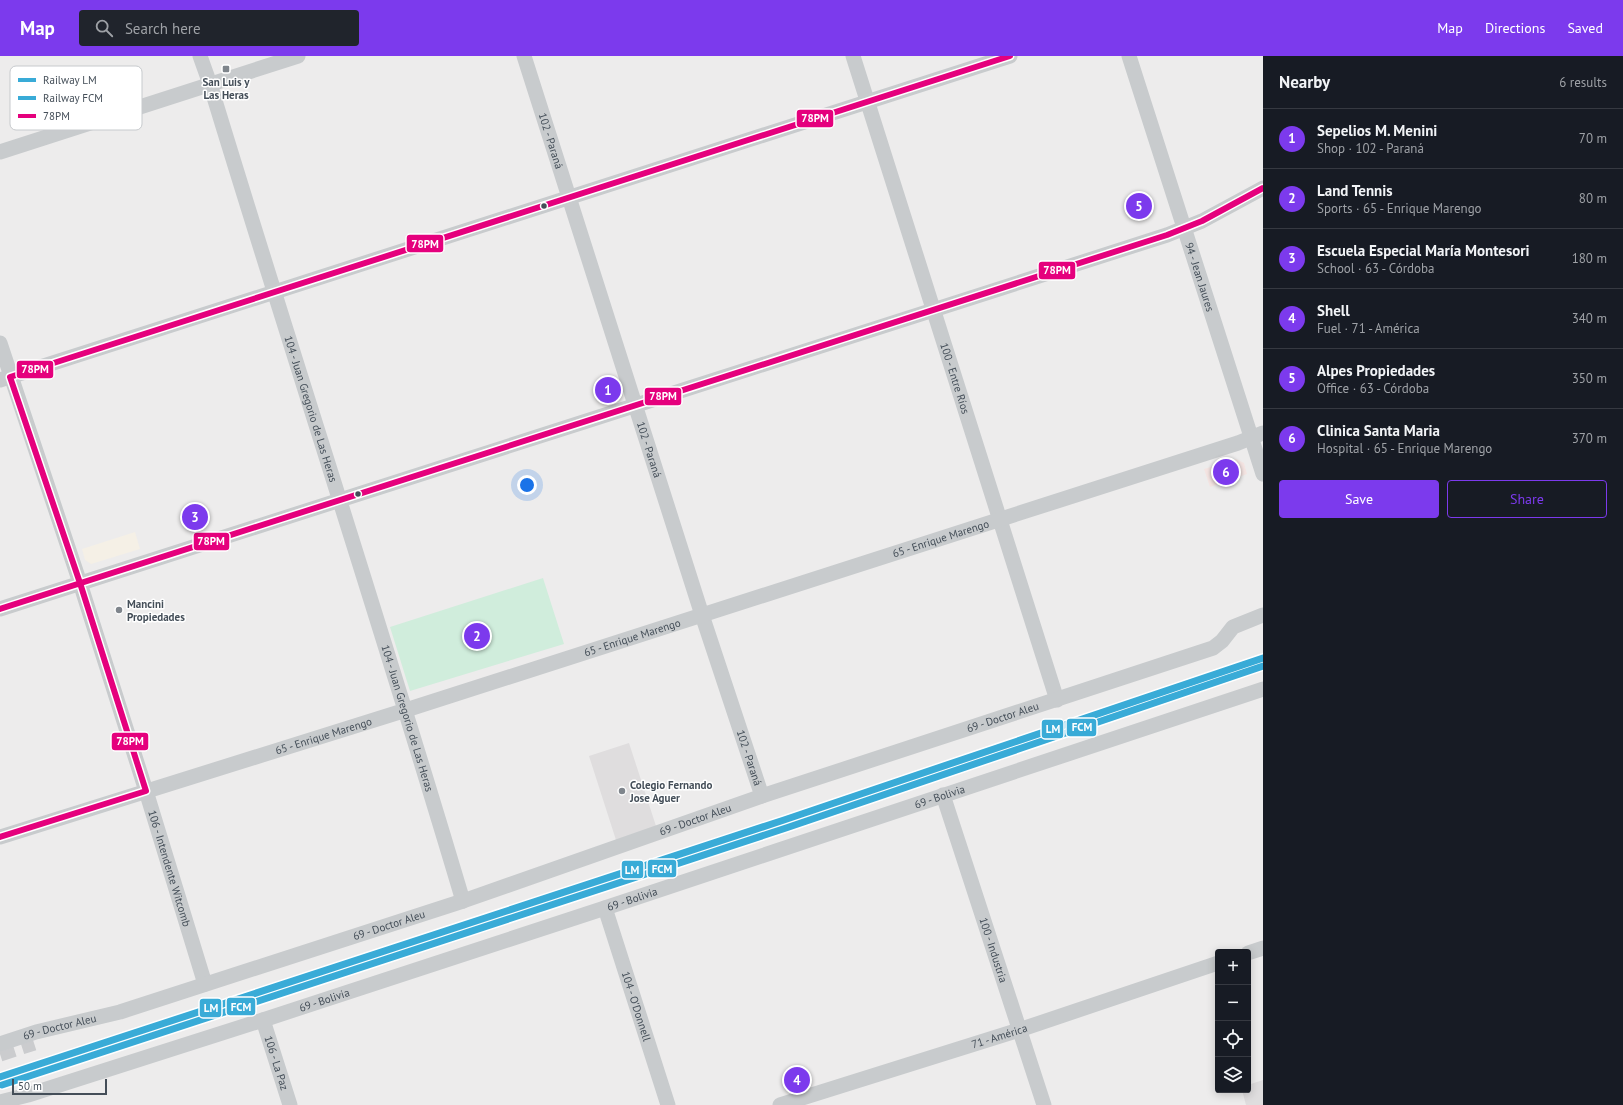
<!DOCTYPE html>
<meta charset="utf-8">
<style>
body{margin:0;font-family:"PT Sans",sans-serif;background:#20242c;color:#f1f3f6}
.controls{position:absolute;right:12px;bottom:12px;display:grid;overflow:hidden;border-radius:4px;box-shadow:0 2px 10px #0003}
.controls button{width:36px;height:36px;display:grid;place-items:center;padding:0;border:0;border-bottom:1px solid #363941;background:#171b24;color:#f1f3f6;font:20px sans-serif}
.scale{position:absolute;left:12px;bottom:10px;width:95px;box-sizing:border-box;padding-left:4px;border:2px solid #444e58;border-top:0;font-size:11px;line-height:14px;white-space:nowrap;color:#444e58;-webkit-text-stroke:3px #fff;paint-order:stroke}
.you{position:absolute;left:527px;top:429px;width:14px;height:14px;margin:-10px;border:3px solid #fff;border-radius:50%;background:#1a73e8;box-shadow:0 0 0 6px #1a73e833}
.badge{display:grid;place-items:center;width:26px;height:26px;border-radius:50%;background:#7c3aed;color:#fff;font-size:13px;font-weight:700}
.pin{position:absolute;translate:-50% -50%;border:2px solid #fff;box-shadow:0 1px 4px #0006}
.list{margin:0;padding:0;list-style:none}
h2{display:flex;justify-content:space-between;align-items:center;height:52px;margin:0;padding:0 16px;font-size:17px}
h2 small{font-size:13px;font-weight:400;color:#9ea1a6}
.list li{display:grid;grid-template-columns:26px 1fr auto;gap:12px;align-items:center;box-sizing:border-box;height:60px;padding:0 16px;border-top:1px solid #363941}
.list b{display:block;font-size:15px;white-space:nowrap}
.list p{margin:0;font-size:13px;white-space:nowrap;color:#9ea1a6}
.list em{font-size:13px;font-style:normal;color:#9ea1a6}
.actions{display:flex;gap:8px;padding:12px 16px}
.actions a{flex:1;padding:9px 0;border:1px solid #7c3aed;border-radius:4px;text-align:center;font-size:14px;color:#7c3aed}
.actions .main{background:#7c3aed;color:#fff}
.icon{flex:none;width:22px;height:22px;fill:none;stroke:currentColor;stroke-width:2;stroke-linecap:round;stroke-linejoin:round}
.map{position:relative;flex:none;width:1263px;height:1049px;overflow:hidden}
header{display:flex;align-items:center;gap:24px;box-sizing:border-box;height:56px;padding:0 20px;background:#7c3aed;color:#fff}
header strong{font-size:19px}
nav{display:flex;gap:22px;margin-inline-start:auto;font-size:14px}
.search{width:280px;height:36px;background:#20242c;display:flex;align-items:center;gap:10px;box-sizing:border-box;padding:0 14px;border-radius:4px;color:#9ea1a6;font-size:15px}
main{display:flex}
aside{flex:1;background:#171b24}
.map>svg:first-child{display:block}
.commercial{fill:#f5f0e6}
.education{fill:#dfddde}
.medical{fill:#f4e4e2}
.green{fill:#d0eddc}
.lines{fill:none;stroke-linecap:round;stroke-linejoin:round}
.minor-tunnel{stroke:#cbccce;stroke-width:15;stroke-dasharray:15 8;stroke-linecap:butt}
.minor{stroke:#c8cbcd;stroke-width:15}
.bus-1-casing{stroke:#fff;stroke-width:9}
.bus-1{stroke:#e5007d;stroke-width:6}
.rail-1-casing{stroke:#fff;stroke-width:10}
.rail-2-casing{stroke:#fff;stroke-width:10}
.rail-1{stroke:#39abd7;stroke-width:7}
.rail-2{stroke:#39abd7;stroke-width:7}
.poi-dot{fill:#7f858c;stroke:#fff;stroke-width:1.5}
.bus-dot{fill:#444e58;stroke:#fff;stroke-width:1.5}
.labels{text-anchor:middle;stroke-width:3;stroke-linejoin:round;paint-order:stroke}
.poi-label{font-size:11px;font-weight:bold;fill:#444e58;stroke:#fff;text-anchor:start}
.street-label{font-size:11px;fill:#444e58;stroke:#fff}
.key{fill:#fff;stroke:#c7cacd;stroke-width:1}
.key-label{font-size:11px;fill:#444e58}
.line-badge{stroke:#fff;stroke-width:1.5}
.badge-label{font-size:11px;text-anchor:middle;font-weight:bold;fill:#fff}
</style>
<header>
<strong>Map</strong>
<div class="search"><svg class="icon" aria-label="search" viewBox="0 0 24 24"><circle cx="10" cy="10" r="6"/><path d="M15 15l6 6"/></svg>Search here</div>
<nav><a>Map</a><a>Directions</a><a>Saved</a></nav>
</header>
<main>
<div class="map">
<svg width="1263" height="1049" viewBox="0 0 1263 1049">
<rect width="100%" height="100%" fill="#edecec"/>
<path class="commercial" d="M135,476l5,17 -49,15 -6,-4 -3,-11z"/>
<path class="education" d="M629,687l27,83 -40,14 -27,-84z
M1263,1024v25h-17l-4,-15h6v-5z"/>
<path class="medical" d="M1236,403l8,4 3,11 -37,13 -6,-18z"/>
<path class="green" d="M543,522l21,66 -154,47 -20,-64z"/>
<g class="lines">
<path class="minor-tunnel" d="M0,998l34,-11"/>
<g class="minor">
<path id="s1" d="M200,0l10,28c83,273 172,544 253,817"/>
<path id="s2" d="M524,0l178,559 60,181"/>
<path id="s3" d="M853,0l204,644"/>
<path id="s4" d="M1129,0l134,418"/>
<path d="M0,96l298,-96"/>
<path id="s5" d="M0,287l80,240 66,208 59,193"/>
<path d="M0,324l1010,-324"/>
<path d="M0,553c389,-124 778,-250 1167,-374l35,-14 61,-33"/>
<path id="s6" d="M943,739l101,310"/>
<path id="s7" d="M0,781l406,-127 832,-267 25,-10"/>
<path id="s8" d="M605,852l63,197"/>
<path d="M1248,897l15,-5"/>
<path id="s9" d="M263,964l27,85"/>
<path id="s10" d="M0,988l36,-12 84,-20 343,-111 299,-105 451,-148 9,-7 11,-14 30,-12"/>
<path id="s11" d="M0,1046l28,-7 235,-75 342,-112 658,-219"/>
<path id="s12" d="M780,1049l239,-75 199,-67"/>
</g>
<defs>
<path id="bus-1" d="M0,553l1167,-374 35,-14 61,-33
M0,781l146,-46 -66,-208 -70,-206 1000,-321"/>
</defs>
<use href="#bus-1" class="bus-1-casing"/>
<use href="#bus-1" class="bus-1"/>
<defs>
<path id="rail-1" d="M0,1021l784,-257 479,-162"/>
<path id="rail-2" d="M2,1029l784,-257 477,-162"/>
</defs>
<use href="#rail-1" class="rail-1-casing"/>
<use href="#rail-2" class="rail-2-casing"/>
<use href="#rail-1" class="rail-1"/>
<use href="#rail-2" class="rail-2"/>
</g>
<g class="poi-dot">
<rect x="222" y="9" width="8" height="8" rx="2"/>
<circle cx="119" cy="554" r="4"/>
<circle cx="622" cy="735" r="4"/>
</g>
<g class="bus-dot">
<circle cx="544" cy="150" r="3.5"/>
<circle cx="358" cy="438" r="3.5"/>
</g>
<g class="labels">
<g class="poi-label">
<text x="226" y="30" text-anchor="middle">San Luis y<tspan x="226" dy="13">Las Heras</tspan></text>
<text x="127" y="552">Mancini<tspan x="127" dy="13">Propiedades</tspan></text>
<text x="630" y="733">Colegio Fernando<tspan x="630" dy="13">Jose Aguer</tspan></text>
</g>
<g class="street-label">
<text dy="4" stroke="none"><textPath href="#s2" startOffset="89">102 - Paraná</textPath></text>
<text dy="4" stroke="none"><textPath href="#s4" startOffset="232">94 - Jean Jaures</textPath></text>
<text dy="4" stroke="none"><textPath href="#s3" startOffset="338">100 - Entre Ríos</textPath></text>
<text dy="4" stroke="none"><textPath href="#s1" startOffset="370">104 - Juan Gregorio de Las Heras</textPath></text>
<text dy="4" stroke="none"><textPath href="#s2" startOffset="413">102 - Paraná</textPath></text>
<text dy="4" stroke="none"><textPath href="#s7" startOffset="987">65 - Enrique Marengo</textPath></text>
<text dy="4" stroke="none"><textPath href="#s7" startOffset="663">65 - Enrique Marengo</textPath></text>
<text dy="4" stroke="none"><textPath href="#s1" startOffset="694">104 - Juan Gregorio de Las Heras</textPath></text>
<text dy="4" stroke="none"><textPath href="#s10" startOffset="1055">69 - Doctor Aleu</textPath></text>
<text dy="4" stroke="none"><textPath href="#s7" startOffset="339">65 - Enrique Marengo</textPath></text>
<text dy="4" stroke="none"><textPath href="#s2" startOffset="737">102 - Paraná</textPath></text>
<text dy="4" stroke="none"><textPath href="#s11" startOffset="988">69 - Bolivia</textPath></text>
<text dy="4" stroke="none"><textPath href="#s10" startOffset="731">69 - Doctor Aleu</textPath></text>
<text dy="4" stroke="none"><textPath href="#s5" startOffset="552">106 - Intendente Witcomb</textPath></text>
<text dy="4" stroke="none"><textPath href="#s11" startOffset="664">69 - Bolivia</textPath></text>
<text dy="4" stroke="none"><textPath href="#s10" startOffset="407">69 - Doctor Aleu</textPath></text>
<text dy="4" stroke="none"><textPath href="#s6" startOffset="163">100 - Industria</textPath></text>
<text dy="4" stroke="none"><textPath href="#s11" startOffset="340">69 - Bolivia</textPath></text>
<text dy="4" stroke="none"><textPath href="#s8" startOffset="103">104 - O'Donnell</textPath></text>
<text dy="4" stroke="none"><textPath href="#s10" startOffset="62">69 - Doctor Aleu</textPath></text>
<text dy="4" stroke="none"><textPath href="#s12" startOffset="230">71 - América</textPath></text>
<text dy="4" stroke="none"><textPath href="#s9" startOffset="45">106 - La Paz</textPath></text>
</g>
</g>
<rect x="10" y="10" width="132" height="64" rx="6" class="key"/>
<rect x="18" y="22" width="18" height="4" fill="#39abd7"/>
<rect x="18" y="40" width="18" height="4" fill="#39abd7"/>
<rect x="18" y="58" width="18" height="4" fill="#e5007d"/>
<g class="key-label">
<text x="43" y="28">Railway LM</text>
<text x="43" y="46">Railway FCM</text>
<text x="43" y="64">78PM</text>
</g>
<g class="line-badge">
<rect x="796" y="53" width="38" height="19" rx="4" fill="#e5007d"/>
<rect x="406" y="178" width="38" height="19" rx="4" fill="#e5007d"/>
<rect x="1038" y="205" width="38" height="19" rx="4" fill="#e5007d"/>
<rect x="16" y="304" width="38" height="19" rx="4" fill="#e5007d"/>
<rect x="644" y="331" width="38" height="19" rx="4" fill="#e5007d"/>
<rect x="193" y="476" width="37" height="19" rx="4" fill="#e5007d"/>
<rect x="1066" y="662" width="31" height="19" rx="4" fill="#39abd7"/>
<rect x="1041" y="663" width="23" height="20" rx="4" fill="#39abd7"/>
<rect x="111" y="676" width="38" height="19" rx="4" fill="#e5007d"/>
<rect x="647" y="803" width="30" height="19" rx="4" fill="#39abd7"/>
<rect x="621" y="804" width="23" height="19" rx="4" fill="#39abd7"/>
<rect x="226" y="941" width="30" height="19" rx="4" fill="#39abd7"/>
<rect x="199" y="942" width="23" height="20" rx="4" fill="#39abd7"/>
</g>
<g class="badge-label">
<text x="815" y="66">78PM</text>
<text x="425" y="192">78PM</text>
<text x="1057" y="218">78PM</text>
<text x="35" y="317">78PM</text>
<text x="663" y="344">78PM</text>
<text x="211" y="489">78PM</text>
<text x="1082" y="675">FCM</text>
<text x="1053" y="677">LM</text>
<text x="130" y="689">78PM</text>
<text x="662" y="817">FCM</text>
<text x="632" y="818">LM</text>
<text x="241" y="955">FCM</text>
<text x="211" y="956">LM</text>
</g>
</svg>
<div class="controls">
<button>+</button>
<button>−</button>
<button><svg class="icon" aria-label="locate" viewBox="0 0 24 24"><circle cx="12" cy="12" r="6"/><path d="M12 2v4M12 18v4M2 12h4M18 12h4"/></svg></button>
<button><svg class="icon" aria-label="layers" viewBox="0 0 24 24"><path d="M12 4l9 5-9 5-9-5zM3 14l9 5 9-5"/></svg></button>
</div>
<div class="scale">50 m</div>
<div class="you"></div>
<div class="pin badge" style="left:608px;top:334px">1</div>
<div class="pin badge" style="left:477px;top:580px">2</div>
<div class="pin badge" style="left:195px;top:461px">3</div>
<div class="pin badge" style="left:797px;top:1024px">4</div>
<div class="pin badge" style="left:1139px;top:150px">5</div>
<div class="pin badge" style="left:1226px;top:416px">6</div>
</div>
<aside>
<h2>Nearby<small>6 results</small></h2>
<ul class="list">
<li><span class="badge">1</span><div><b>Sepelios M. Menini</b><p>Shop · 102 - Paraná</p></div><em>70 m</em></li>
<li><span class="badge">2</span><div><b>Land Tennis</b><p>Sports · 65 - Enrique Marengo</p></div><em>80 m</em></li>
<li><span class="badge">3</span><div><b>Escuela Especial María Montesori</b><p>School · 63 - Córdoba</p></div><em>180 m</em></li>
<li><span class="badge">4</span><div><b>Shell</b><p>Fuel · 71 - América</p></div><em>340 m</em></li>
<li><span class="badge">5</span><div><b>Alpes Propiedades</b><p>Office · 63 - Córdoba</p></div><em>350 m</em></li>
<li><span class="badge">6</span><div><b>Clinica Santa Maria</b><p>Hospital · 65 - Enrique Marengo</p></div><em>370 m</em></li>
</ul>
<div class="actions"><a class="main">Save</a><a>Share</a></div>
</aside>
</main>
